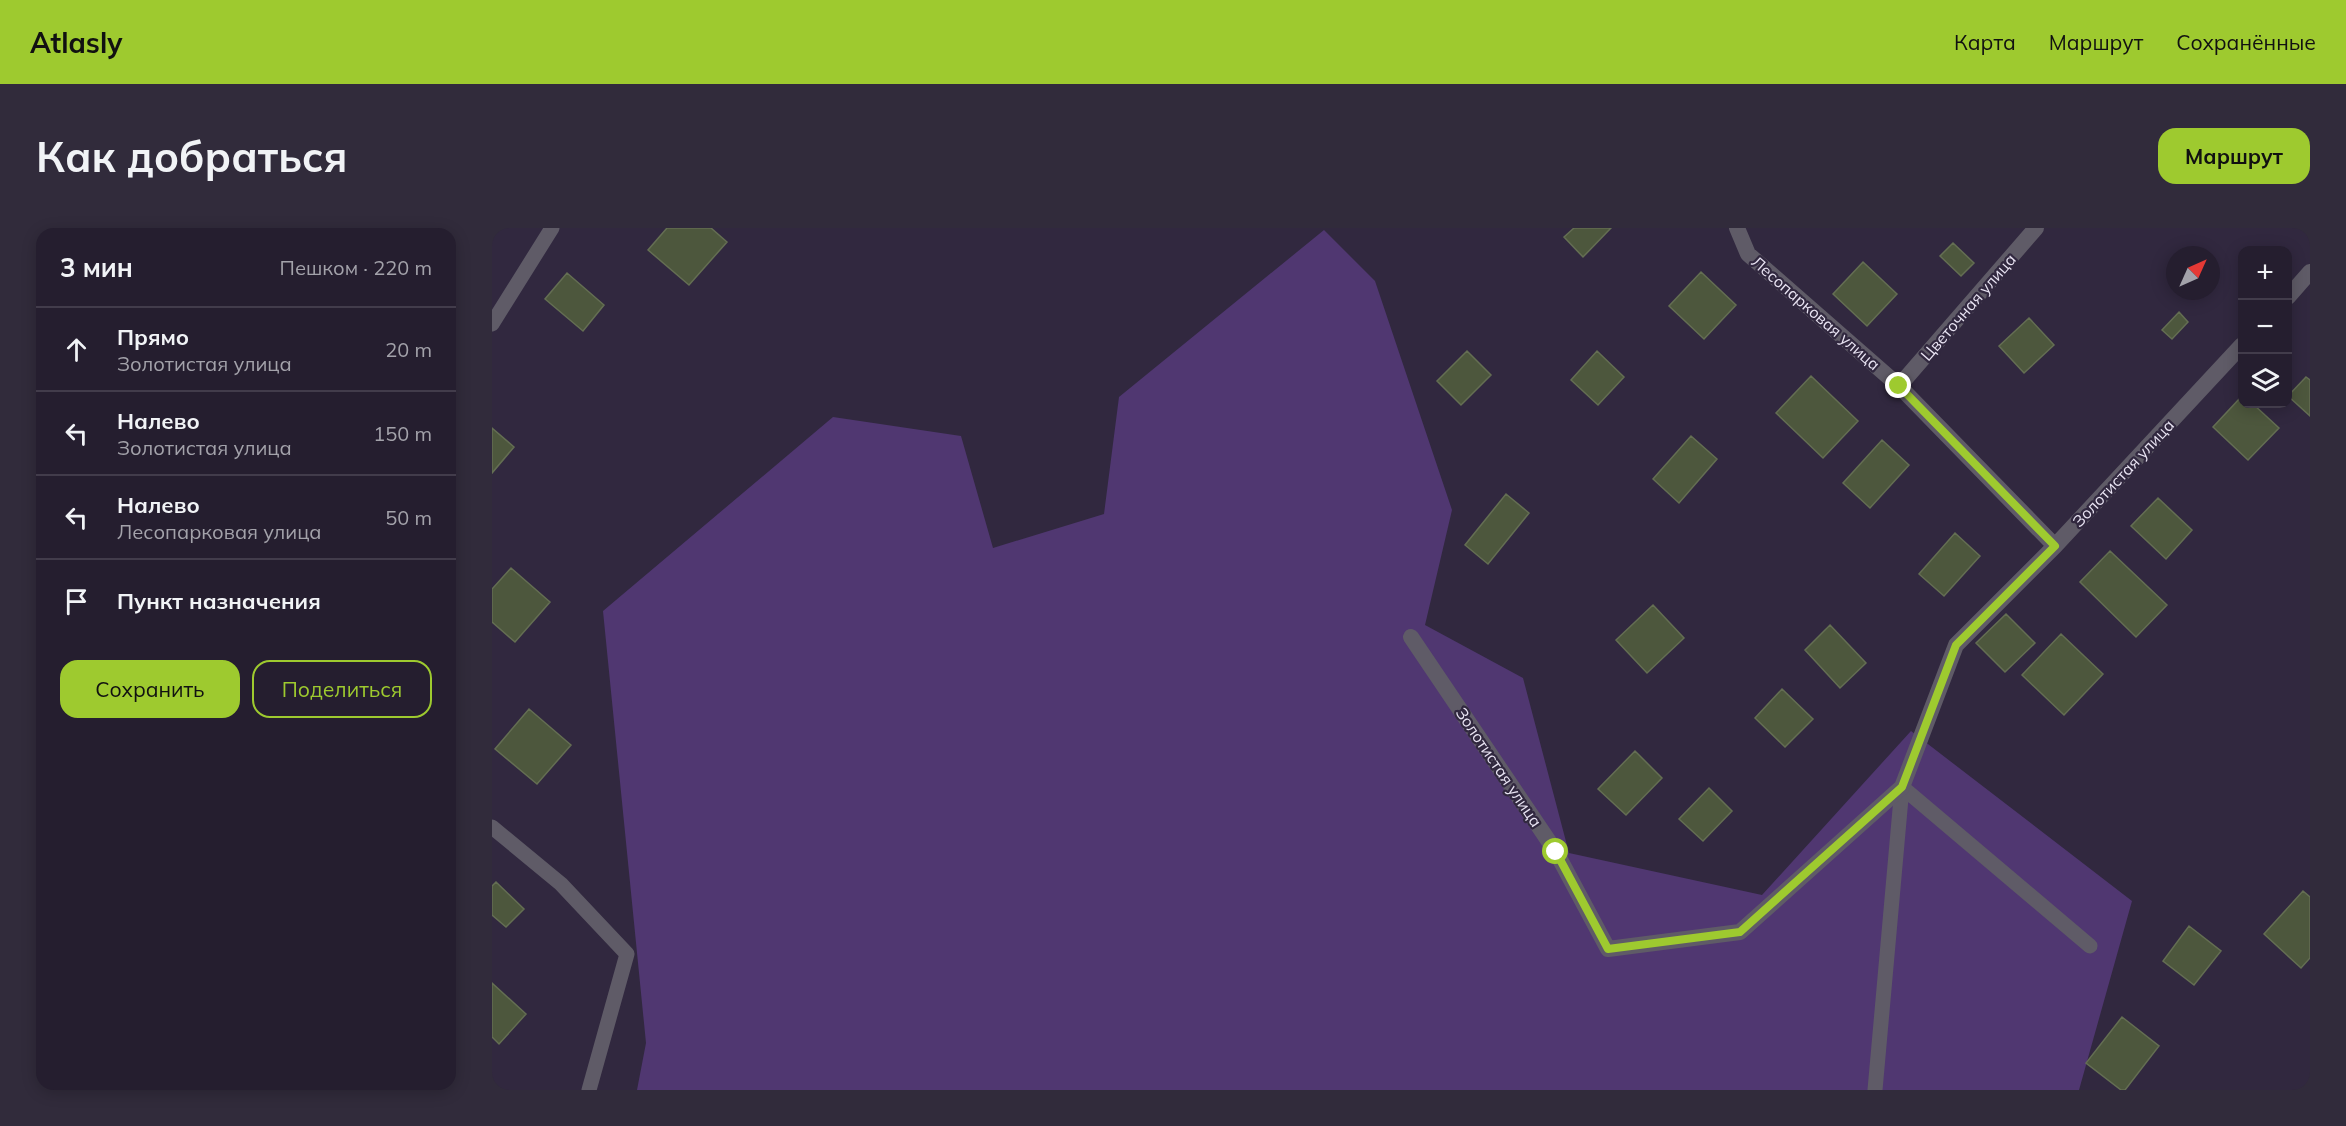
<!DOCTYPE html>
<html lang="ru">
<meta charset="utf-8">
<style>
body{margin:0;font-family:Mulish,sans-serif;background:#312b3b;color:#f1f3f6}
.controls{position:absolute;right:18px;top:18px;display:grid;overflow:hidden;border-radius:12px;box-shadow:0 3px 15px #0003}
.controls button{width:54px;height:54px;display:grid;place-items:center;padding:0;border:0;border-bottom:2px solid #423c4b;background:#251e2f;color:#f1f3f6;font:30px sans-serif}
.compass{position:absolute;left:1674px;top:18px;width:54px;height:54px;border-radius:50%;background:#251e2f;box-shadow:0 3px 15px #0003;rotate:45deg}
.stop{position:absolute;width:18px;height:18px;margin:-14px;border:4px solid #9eca2f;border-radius:50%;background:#fff}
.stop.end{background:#9eca2f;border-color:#fff;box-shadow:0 2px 6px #0008}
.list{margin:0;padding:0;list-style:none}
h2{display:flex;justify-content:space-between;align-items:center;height:78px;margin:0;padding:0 24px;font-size:26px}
h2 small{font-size:20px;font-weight:400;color:#a3a2aa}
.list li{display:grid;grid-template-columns:39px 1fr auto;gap:18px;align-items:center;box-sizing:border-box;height:84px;padding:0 24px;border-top:2px solid #423c4b}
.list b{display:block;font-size:22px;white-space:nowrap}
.list p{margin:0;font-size:20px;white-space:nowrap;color:#a3a2aa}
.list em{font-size:20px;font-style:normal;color:#a3a2aa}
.actions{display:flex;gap:12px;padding:18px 24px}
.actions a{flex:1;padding:14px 0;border:2px solid #9eca2f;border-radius:18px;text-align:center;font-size:21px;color:#9eca2f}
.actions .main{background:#9eca2f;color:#111}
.icon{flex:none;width:33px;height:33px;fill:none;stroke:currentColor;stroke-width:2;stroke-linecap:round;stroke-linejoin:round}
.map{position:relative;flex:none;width:1818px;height:862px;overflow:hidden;border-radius:18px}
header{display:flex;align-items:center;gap:36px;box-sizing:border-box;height:84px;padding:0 30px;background:#9eca2f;color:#111}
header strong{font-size:28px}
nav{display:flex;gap:33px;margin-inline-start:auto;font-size:21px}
.intro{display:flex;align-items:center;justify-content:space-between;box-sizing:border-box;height:144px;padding:0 36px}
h1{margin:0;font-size:42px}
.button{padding:15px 27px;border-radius:18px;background:#9eca2f;color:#111;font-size:21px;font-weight:700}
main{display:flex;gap:36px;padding:0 36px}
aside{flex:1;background:#251e2f;border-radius:18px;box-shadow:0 3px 15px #0003}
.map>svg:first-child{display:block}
.green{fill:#503771}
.building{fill:#4d573d;stroke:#646e53;stroke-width:1.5}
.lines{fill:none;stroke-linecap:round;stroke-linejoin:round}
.service{stroke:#5f5b67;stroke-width:15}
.minor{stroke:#5f5b67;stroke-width:16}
.route{stroke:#9eca2f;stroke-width:8}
.labels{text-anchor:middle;stroke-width:4.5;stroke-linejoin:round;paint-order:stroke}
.street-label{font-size:16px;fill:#e9e4f3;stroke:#31283f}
</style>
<header>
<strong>Atlasly</strong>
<nav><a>Карта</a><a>Маршрут</a><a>Сохранённые</a></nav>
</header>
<div class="intro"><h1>Как добраться</h1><a class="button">Маршрут</a></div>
<main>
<aside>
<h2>3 мин<small>Пешком · 220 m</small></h2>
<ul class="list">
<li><svg class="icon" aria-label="ahead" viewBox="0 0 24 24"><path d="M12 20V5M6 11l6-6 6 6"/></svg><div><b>Прямо</b><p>Золотистая улица</p></div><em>20 m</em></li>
<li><svg class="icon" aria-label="left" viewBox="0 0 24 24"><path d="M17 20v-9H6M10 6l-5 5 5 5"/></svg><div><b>Налево</b><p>Золотистая улица</p></div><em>150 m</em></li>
<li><svg class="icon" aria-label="left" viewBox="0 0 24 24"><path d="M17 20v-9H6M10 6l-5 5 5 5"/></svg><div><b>Налево</b><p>Лесопарковая улица</p></div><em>50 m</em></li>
<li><svg class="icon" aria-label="arrive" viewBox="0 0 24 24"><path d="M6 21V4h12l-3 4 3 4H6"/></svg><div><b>Пункт назначения</b></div></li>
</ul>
<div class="actions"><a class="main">Сохранить</a><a>Поделиться</a></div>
</aside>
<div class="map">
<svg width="1818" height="862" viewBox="0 0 1818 862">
<rect width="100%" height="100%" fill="#31283f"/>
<path class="green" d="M832,2l51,51 77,229 -27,115 98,53 46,175 193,42 149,-164 221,170 -53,189h-1442l9,-47 -43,-432 230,-194 128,19 32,112 111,-34 15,-117z"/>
<path class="building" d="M175,0h44l16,14 -38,43 -41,-35z
M1082,0h37l-28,29 -19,-20z
M1461,15l21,20 -13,13 -21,-20z
M1371,34l34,32 -30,32 -34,-32z
M1209,44l35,33 -32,34 -35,-33z
M75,45l37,32 -21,26 -38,-32z
M1687,84l9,10 -16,17 -10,-9z
M1537,90l25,27 -30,28 -25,-27z
M975,123l24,24 -30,30 -24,-24z
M1105,123l27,26 -26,28 -27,-25z
M1319,148l47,45 -35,37 -47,-45z
M1814,149l4,3v36l-22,-20z
M1750,168v8h11l26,24 -31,32 -35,-33z
M0,200l22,19 -22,26z
M1199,208l26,23 -38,44 -26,-24z
M1390,212l27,25 -39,43 -27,-25z
M1014,266l23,19 -41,51 -23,-19z
M1666,270l34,32 -26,29 -35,-33z
M1463,305l25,23 -36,40 -25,-22z
M1618,323l57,54 -31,32 -56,-55z
M19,340l39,34 -35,40 -23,-20v-33z
M1161,377l31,33 -37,35 -31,-33z
M1514,386l29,29 -30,29 -29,-29z
M1338,397l36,38 -26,25 -35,-38z
M1569,406l42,40 -39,41 -42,-40z
M1290,461l31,30 -28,28 -30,-29z
M37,481l42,36 -34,39 -42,-35z
M1143,523l27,27 -36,37 -28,-26z
M1217,560l23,23 -29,30 -24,-22z
M4,654l28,27 -18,18 -14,-12v-29z
M1811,663l7,6v61l-9,10 -37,-34z
M1697,698l32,25 -27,34 -31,-24z
M0,755l34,31 -27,30 -7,-7z
M1630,789l37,29 -34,44h-4l-35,-27z"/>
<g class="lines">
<path class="service" d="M0,96l60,-96
M0,599l69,57 66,70 -38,136
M1383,862l27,-303 188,159"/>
<path class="minor" d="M1245,0l11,26 151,132 156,160
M1796,69l22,-25
M1407,158l137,-158
M919,409l145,215 52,97 132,-17 162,-145 54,-142 99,-99 187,-201"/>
</g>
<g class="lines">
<path class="route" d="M1064,624l52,97 132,-17 162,-145 54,-142 99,-99 -156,-160"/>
</g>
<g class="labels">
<g class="street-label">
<text transform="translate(1476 79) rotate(-49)" y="6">Цветочная улица</text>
<text transform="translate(1324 85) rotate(41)" y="6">Лесопарковая улица</text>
<text transform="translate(1631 245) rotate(-47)" y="6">Золотистая улица</text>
<text transform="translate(1007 539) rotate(56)" y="6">Золотистая улица</text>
</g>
</g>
</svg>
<div class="controls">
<button>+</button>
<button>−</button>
<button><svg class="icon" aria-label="layers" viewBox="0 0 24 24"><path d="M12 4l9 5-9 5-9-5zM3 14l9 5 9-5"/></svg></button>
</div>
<svg class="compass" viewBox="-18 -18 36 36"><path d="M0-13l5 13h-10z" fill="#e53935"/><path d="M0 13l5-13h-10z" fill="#a3a2aa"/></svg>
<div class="stop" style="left:1064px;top:624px"></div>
<div class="stop end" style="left:1407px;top:158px"></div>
</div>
</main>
